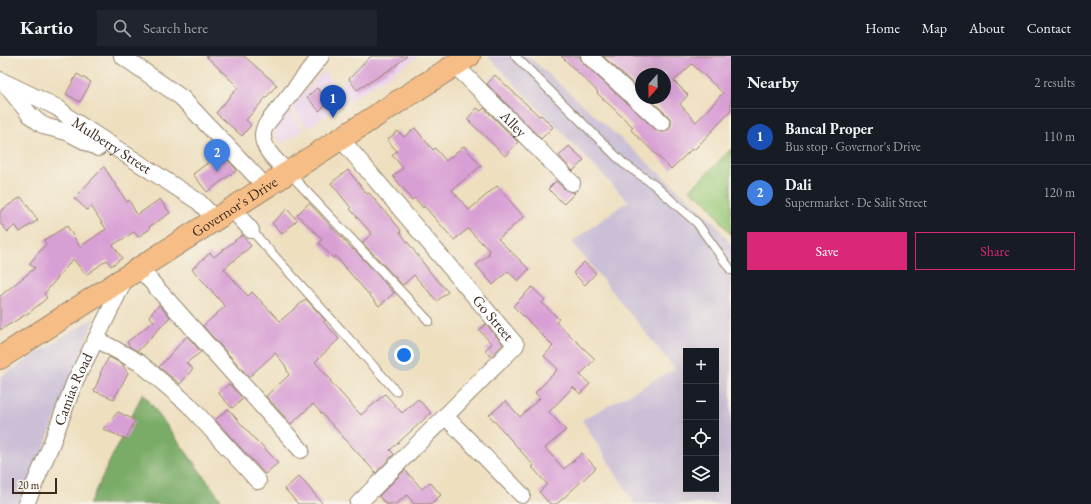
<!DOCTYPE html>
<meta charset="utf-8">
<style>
body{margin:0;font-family:"EB Garamond",serif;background:#20242c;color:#f1f3f6}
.controls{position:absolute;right:12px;bottom:12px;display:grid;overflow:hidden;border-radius:0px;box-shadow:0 4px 16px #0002}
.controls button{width:36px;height:36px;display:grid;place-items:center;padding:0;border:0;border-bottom:1px solid #363941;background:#171b24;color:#f1f3f6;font:20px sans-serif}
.compass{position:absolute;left:635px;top:12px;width:36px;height:36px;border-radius:50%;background:#171b24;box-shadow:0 4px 16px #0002;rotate:200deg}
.scale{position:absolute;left:12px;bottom:10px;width:45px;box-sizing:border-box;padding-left:4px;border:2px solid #3b2a1e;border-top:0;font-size:11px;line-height:14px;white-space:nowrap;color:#3b2a1e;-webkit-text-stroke:3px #f7f3e8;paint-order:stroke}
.you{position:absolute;left:404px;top:299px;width:14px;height:14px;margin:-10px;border:3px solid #fff;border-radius:50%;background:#1a73e8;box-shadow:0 0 0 6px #1a73e833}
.badge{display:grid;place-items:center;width:26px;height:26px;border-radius:50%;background:#db2777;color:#fff;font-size:13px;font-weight:700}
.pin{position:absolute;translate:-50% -33px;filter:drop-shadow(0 1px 2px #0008)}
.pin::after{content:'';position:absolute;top:21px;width:14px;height:12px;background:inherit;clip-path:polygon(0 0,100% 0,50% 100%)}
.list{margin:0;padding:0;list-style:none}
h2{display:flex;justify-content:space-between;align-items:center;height:52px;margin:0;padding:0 16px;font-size:17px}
h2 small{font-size:13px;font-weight:400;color:#9ea1a6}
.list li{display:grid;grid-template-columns:26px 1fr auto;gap:12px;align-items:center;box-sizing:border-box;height:56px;padding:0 16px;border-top:1px solid #363941}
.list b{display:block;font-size:15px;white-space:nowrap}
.list p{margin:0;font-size:13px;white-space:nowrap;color:#9ea1a6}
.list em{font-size:13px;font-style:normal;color:#9ea1a6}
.actions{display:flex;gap:8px;padding:12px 16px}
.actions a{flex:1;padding:9px 0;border:1px solid #db2777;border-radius:0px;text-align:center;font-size:14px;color:#db2777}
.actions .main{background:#db2777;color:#fff}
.icon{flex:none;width:22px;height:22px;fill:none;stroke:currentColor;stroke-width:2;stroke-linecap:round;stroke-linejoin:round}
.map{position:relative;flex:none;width:731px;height:448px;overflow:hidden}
header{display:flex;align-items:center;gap:24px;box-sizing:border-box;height:56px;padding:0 20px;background:#171b24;border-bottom:1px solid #363941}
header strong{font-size:19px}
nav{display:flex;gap:22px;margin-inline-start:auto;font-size:14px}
.search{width:280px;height:36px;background:#20242c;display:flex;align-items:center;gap:10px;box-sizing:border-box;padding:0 14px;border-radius:0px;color:#9ea1a6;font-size:15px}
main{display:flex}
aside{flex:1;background:#171b24}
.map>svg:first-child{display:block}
.built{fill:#ead1ec}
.industrial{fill:#cabfd6;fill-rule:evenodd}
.green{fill:#98c877;stroke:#6a794a}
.forest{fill:#7aac68;stroke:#5a6b43}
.building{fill:#d89fd4;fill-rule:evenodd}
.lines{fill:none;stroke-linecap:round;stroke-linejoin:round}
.lane-casing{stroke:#94846e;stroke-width:10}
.street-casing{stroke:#94846e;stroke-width:18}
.highway-casing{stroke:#94846e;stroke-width:24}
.lane{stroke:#fff;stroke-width:8}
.street{stroke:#fff;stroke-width:16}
.highway{stroke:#f6be86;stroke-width:22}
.labels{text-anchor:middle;stroke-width:4;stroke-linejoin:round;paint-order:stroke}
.street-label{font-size:15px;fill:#3b2a1e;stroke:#f7f3e8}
</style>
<header>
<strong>Kartio</strong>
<div class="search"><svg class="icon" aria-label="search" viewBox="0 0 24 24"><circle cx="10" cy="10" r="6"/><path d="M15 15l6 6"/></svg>Search here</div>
<nav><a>Home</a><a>Map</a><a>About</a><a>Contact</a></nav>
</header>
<main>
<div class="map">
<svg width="731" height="448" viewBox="0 0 731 448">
<rect width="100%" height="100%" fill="#f7f3e8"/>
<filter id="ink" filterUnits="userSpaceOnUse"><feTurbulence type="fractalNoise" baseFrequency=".025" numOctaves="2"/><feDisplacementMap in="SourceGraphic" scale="8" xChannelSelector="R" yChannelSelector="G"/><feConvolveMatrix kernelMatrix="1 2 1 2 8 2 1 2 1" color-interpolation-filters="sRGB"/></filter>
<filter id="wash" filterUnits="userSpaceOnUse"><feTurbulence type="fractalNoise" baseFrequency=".012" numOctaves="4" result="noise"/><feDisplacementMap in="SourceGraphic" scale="16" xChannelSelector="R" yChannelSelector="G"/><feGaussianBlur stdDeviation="0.9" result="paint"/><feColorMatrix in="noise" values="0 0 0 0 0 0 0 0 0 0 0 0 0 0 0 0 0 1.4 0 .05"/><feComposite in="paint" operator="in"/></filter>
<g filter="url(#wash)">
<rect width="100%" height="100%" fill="#eedfbf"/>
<path class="built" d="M369,0h50l-112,72 -16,-21 33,-36 13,17z
M288,53l16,21 -23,14 -7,-10v-8z"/>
<path class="industrial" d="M488,0h40l185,165 18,24v259h-96l-53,-84 93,-51 -103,-127 56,-41zM686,295h30v138h-30z
M95,261l-73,187h-22v-127z"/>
<path class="green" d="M731,93v86l-24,-33 -17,-12z"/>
<path class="forest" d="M143,337l81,111h-135z"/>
<g id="blocks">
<path class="building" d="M206,0h38l33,29 -31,35 5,5 -9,11 -26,-23 22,-26z
M371,0h36l-13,11 -37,23 -8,-11z
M561,0h19v3l3,4 73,67 4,2h5l4,-3 2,-4v-5l-3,-4 -19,-18h16v-24h-24v17l-38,-35h128v55l-37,39 -2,-1 -21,20 -40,-39 2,-3 -36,-34 1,-1zM692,8l31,29 -27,29 -16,-18 8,-9 -14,-14z
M77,18l14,8 -11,20 -14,-8z
M495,19l44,41 2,-1 12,12 -12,12 -54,-55z
M317,32l11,14 -9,9 -12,-14z
M477,52l4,3 3,-3 34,34 -13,14 -38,-37z
M415,72l18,22 2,-2 11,13 18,-15 17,20 -29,24 17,20 28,-24 27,31 -26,22 31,30 -11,12 -10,-10 -15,14 -17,-20 14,-11 -2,-1 2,-2 -22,-22 -14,11 -30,-34 -1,2 -8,-10 -3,2 -19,-24 10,-8 -11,-13 5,-4 -10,-11 11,-9 6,6z
M569,90l15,14 -11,11 -14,-15z
M221,97l16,17 -30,22 -14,-18z
M104,111l23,35 2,-2 8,15 23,-16 10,14 -21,14 1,2 -12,8 -4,-5 -21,13 9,13 -11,8 -4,-6 -21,15 -13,-16 -29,35 3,4 -17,14 -30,18v-34l35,-28 -6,-4 17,-20 -2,-4 23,-14 13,21 26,-18 -15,-23 -4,4 -13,-12z
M348,114l19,24 2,-1 32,37 -1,2 30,40 18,20 -11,9 -23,-26 -11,10 -41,-43 10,-8 -22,-25 1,-1 -20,-25z
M556,125l10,9 9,3 -11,11 -16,-15z
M21,141l17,23 -18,12 -5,-7 -7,7 -8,-9v-12z
M309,147l44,47 1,-1 40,44 -15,13 -44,-50 -2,2 -14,-15 3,-4 -25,-24z
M287,153l10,11 -15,14 -10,-11z
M242,179l9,11 -27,23 24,27 4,-4 28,29 26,-22 19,21 -1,2 15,17 -24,23 16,18 -1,1 31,34 24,-21 17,19 16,-14 13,14 -41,37 4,4 -18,19 -63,-69 -22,20 -25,-28 23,-21 -4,-10 -10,-12 -26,24 -46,-51 22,-20 -33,-37 18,-16 4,4z
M584,206l12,11 -11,12 -12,-12z
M532,231l13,13 -3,3 17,16 -3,3 39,37 -15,16 10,9 -10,10 -7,-7 -24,25 17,18 -21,18 19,21 18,-16 14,15 -39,36h-7l-11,-12 8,-8 -15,-17 2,-1 -45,-51 17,-14 14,16 20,-19 -5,-5 23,-24 -14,-13 9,-10 -40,-40z
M159,249l11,12 -32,34 -8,-4 -3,-5 27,-21 -5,-5z
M486,268l17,20 -12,13 -6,-7 7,-6 -13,-14z
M187,280l14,16 -15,11 7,6 -13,15 -21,-17z
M109,301l15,8 -1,1 5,7 -14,26 -20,-8 7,-17 -1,-1z
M229,328l14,15 -11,9 -14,-15z
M228,353l30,34 1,-1 19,21 -13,11 -50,-54z
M118,356l17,8 -9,19 -23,-10z
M405,414l17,19 8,-7 11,13 -11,9h-16l-7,-9 -11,9h-10l-7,-8z
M299,420l24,28h-25l-13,-15z"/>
</g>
</g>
<g filter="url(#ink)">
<use href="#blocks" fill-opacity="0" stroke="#94846e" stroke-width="1"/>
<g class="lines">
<defs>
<path id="lane" d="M515,0l108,107 30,21 44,39 34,47
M289,117l140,148
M251,174l145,161"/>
<g id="street">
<path d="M122,0l60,42 84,89"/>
<path d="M589,0l73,67"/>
<path id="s1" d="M455,9l117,118"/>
<path id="s2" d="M0,24l52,25 6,3 13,11 128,83 16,17"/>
<path d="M6,29l24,30 11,9 6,3 20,5 31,16"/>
<path id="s3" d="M341,83l175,206 -158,159"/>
<path d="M288,117c-10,-11 -26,-23 -25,-39 0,-4 3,-9 5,-12l53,-66"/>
<path d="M232,153l19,21"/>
<path d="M139,212l162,182"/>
<path d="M96,283l44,24 48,41 70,77"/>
<path d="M445,360l77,79"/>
<path id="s4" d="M26,448l25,-59 24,-64 21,-42 30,-62"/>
</g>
<g id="highway">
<path id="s5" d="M0,302l469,-302"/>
</g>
</defs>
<use href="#lane" class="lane-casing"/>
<use href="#street" class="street-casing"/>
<use href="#highway" class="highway-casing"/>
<use href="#lane" class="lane"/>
<use href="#street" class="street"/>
<use href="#highway" class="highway"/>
</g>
</g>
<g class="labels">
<g class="street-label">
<text dy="5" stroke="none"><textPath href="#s1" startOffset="83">Alley</textPath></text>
<text dy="5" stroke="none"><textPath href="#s2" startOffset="130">Mulberry Street</textPath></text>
<text dy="5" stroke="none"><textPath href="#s5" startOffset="279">Governor's Drive</textPath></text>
<text dy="5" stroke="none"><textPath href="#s3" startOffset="235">Go Street</textPath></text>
<text dy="5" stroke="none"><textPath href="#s4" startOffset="124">Camias Road</textPath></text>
</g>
</g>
</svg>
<div class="controls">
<button>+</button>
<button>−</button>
<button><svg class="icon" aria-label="locate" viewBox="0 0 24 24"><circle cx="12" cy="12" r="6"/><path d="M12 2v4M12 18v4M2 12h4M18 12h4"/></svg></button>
<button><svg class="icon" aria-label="layers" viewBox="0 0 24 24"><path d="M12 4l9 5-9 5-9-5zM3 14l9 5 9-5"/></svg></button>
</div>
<svg class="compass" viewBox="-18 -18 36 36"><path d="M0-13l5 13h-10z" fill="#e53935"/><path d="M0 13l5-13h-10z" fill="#9ea1a6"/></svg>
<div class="scale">20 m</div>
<div class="you"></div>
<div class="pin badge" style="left:333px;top:62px;background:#1a4fb4">1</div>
<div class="pin badge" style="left:217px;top:116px;background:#3f7fe0">2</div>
</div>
<aside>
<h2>Nearby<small>2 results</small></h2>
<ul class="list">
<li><span class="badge" style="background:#1a4fb4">1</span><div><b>Bancal Proper</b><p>Bus stop · Governor's Drive</p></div><em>110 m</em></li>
<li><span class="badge" style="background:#3f7fe0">2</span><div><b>Dali</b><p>Supermarket · De Salit Street</p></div><em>120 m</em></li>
</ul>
<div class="actions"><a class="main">Save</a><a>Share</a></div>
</aside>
</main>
